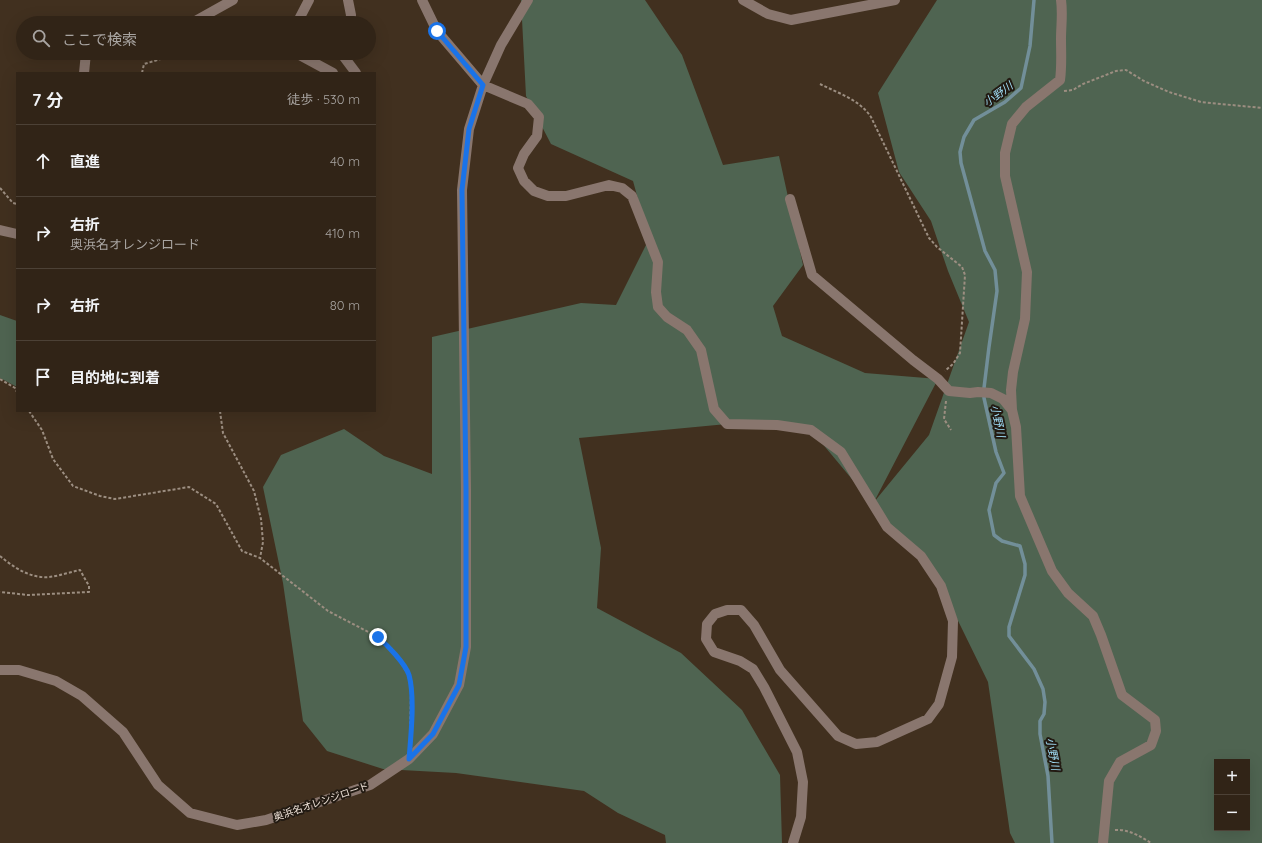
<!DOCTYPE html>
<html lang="ja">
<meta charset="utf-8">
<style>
body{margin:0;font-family:Quicksand,"Noto Sans JP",sans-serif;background:#3d3024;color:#f1f3f6}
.controls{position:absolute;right:12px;bottom:12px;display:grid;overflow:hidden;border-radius:0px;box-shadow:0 4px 16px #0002}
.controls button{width:36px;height:36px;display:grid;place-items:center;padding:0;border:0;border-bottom:1px solid #4c4136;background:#312417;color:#f1f3f6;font:20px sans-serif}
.stop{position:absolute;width:12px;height:12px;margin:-9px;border:3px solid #1a73e8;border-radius:50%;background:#fff}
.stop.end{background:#1a73e8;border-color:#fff;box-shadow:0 1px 4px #0008}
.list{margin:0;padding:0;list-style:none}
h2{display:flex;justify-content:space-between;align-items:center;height:52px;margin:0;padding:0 16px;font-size:17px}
h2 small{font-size:13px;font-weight:400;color:#a8a4a1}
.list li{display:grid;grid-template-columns:26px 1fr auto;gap:12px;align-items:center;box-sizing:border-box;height:72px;padding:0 16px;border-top:1px solid #4c4136}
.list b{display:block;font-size:15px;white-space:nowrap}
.list p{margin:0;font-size:13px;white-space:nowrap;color:#a8a4a1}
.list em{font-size:13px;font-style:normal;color:#a8a4a1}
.icon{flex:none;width:22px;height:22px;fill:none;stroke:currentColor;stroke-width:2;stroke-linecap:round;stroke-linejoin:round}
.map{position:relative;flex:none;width:1262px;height:843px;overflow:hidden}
.search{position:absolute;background:#312417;box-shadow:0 4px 16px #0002;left:16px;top:16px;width:360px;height:44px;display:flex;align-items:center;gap:10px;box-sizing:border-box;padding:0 14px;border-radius:22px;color:#a8a4a1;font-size:15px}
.panel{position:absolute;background:#312417;box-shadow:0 4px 16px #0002;left:16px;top:72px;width:360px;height:340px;border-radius:0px}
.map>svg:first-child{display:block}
.green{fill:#4f6451;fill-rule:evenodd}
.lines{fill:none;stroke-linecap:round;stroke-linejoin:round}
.stream{stroke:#728f99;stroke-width:3.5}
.path{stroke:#9c8e81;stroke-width:2;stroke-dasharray:3 2;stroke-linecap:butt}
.minor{stroke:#89766e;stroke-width:10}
.route{stroke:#1a73e8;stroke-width:5}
.labels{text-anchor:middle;stroke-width:4;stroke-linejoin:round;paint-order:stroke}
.street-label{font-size:10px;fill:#f1e5db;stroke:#221a12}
.water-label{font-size:11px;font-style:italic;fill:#a1def8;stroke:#221a12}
</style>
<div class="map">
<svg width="1262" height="843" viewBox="0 0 1262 843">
<rect width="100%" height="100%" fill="#41301f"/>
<path class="green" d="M521,0h124l37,55 41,110 56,-9 24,109 -30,41 9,30 83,37 73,6 -64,123 55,-67 40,-113 -21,-51 -17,-50 -32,-49 -21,-79 59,-93h325v843h-247l-5,-10 -22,-151 -47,-96 -130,-156 -84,-6 -148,14 22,110 -4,60 84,45 61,57 38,65 2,68h-116l-1,-8 -47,-22 -34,-22 -128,-18 -73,-4 -56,-18 -24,-30 -20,-138 -20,-96 18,-32 63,-26 40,27 48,18v-137l149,-34 35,2 33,-66 -16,-58 -82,-37 -25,-48zM1217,762h30v66h-30z
M0,315l17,6v66l-17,-9z"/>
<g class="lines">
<path class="stream" d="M1034,0l-4,46 -9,42 -16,14 -31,18 -10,17 -4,15 1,11 24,88 10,19 2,21 -8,56 -5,41v10l12,54 8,21 -8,10 -7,27 5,25 8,6 18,5 5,18v11l-16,52v9l25,33 9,20 2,13 -1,12 -4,7v13l8,42 4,67"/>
<path class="path" d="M142,73l2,-9 37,-11
M820,84c18,9 40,16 51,33l58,121 8,9 25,20 3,8 -5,78 -7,11 -8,7
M1064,91l9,-1 10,-6 33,-13 10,-1 18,11 25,11 32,10 61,6
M0,188l13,15 4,1
M0,379l15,9 2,4
M946,401l-2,18 7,11
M29,411l13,19 11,29 20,27 27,10 15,3 74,-12 27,17 26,47 18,7 68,53 50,26 14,12 16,25 3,15 -1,53
M220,411l3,22 31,58 7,28 2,23 -3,16
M0,556c13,11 31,23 49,21 10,-1 21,-5 31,-7l9,16v6l-61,3 -28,-3
M1115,830c13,-1 25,6 36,13"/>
<path class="minor" d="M348,0l3,15 -1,8
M422,0l15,31 46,54 45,19 11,13 -2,19 -13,18 -6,14 6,13 10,10 14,5h18l43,-11 13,3 10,8 26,66 -2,30 2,15 9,10 20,13 14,20 13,59 13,15 50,1 34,5 30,22 46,75 34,29 20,30 12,35 -1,36 -13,47 -11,15 -51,23 -21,2 -18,-8 -58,-66 -26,-45 -13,-15h-14l-12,4 -8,10 -1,15 8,13 26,9 13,8 11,18 33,65 6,30 -2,35 -8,26
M743,0l25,14 23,6 104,-20
M194,23l3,-3 36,-20
M297,23l12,-23
M296,53l37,20
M345,53l-1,4 12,16
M84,73l2,-20
M790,199l22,76 101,85 25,19 11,12 21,2 8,-1 13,1 12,6 9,11 4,17 4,69 32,75 16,22 25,23 8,19 21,60 33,25 1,11 -5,14 -31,17 -11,19 -6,62
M0,230l17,4
M1012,410l-1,-20 2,-18 12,-53 2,-47 -22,-96v-23l7,-29 14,-17 34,-27c2,-14 1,-27 1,-41 0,-13 2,-26 0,-39
M0,670h19l37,11 26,15 41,36 35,53 32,28 47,12 29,-5 104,-35 39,-26 24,-25 26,-49 7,-38v-158l-4,-299 7,-61 14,-44 18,-40 27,-45"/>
</g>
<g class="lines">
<path class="route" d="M378,637c9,8 27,26 31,38 6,22 2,60 0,84l24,-25 26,-49 7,-38v-158l-4,-299 7,-61 14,-44 -46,-54"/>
</g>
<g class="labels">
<g class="street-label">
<text transform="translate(321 801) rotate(-19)" y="4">奥浜名オレンジロード</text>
</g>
<g class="water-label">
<text transform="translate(998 94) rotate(-36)" y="4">小野川</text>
<text transform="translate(998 421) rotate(78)" y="4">小野川</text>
<text transform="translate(1053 754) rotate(79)" y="4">小野川</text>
</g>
</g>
</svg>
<div class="controls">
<button>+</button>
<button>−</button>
</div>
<div class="stop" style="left:437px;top:31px"></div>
<div class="stop end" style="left:378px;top:637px"></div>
<div class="search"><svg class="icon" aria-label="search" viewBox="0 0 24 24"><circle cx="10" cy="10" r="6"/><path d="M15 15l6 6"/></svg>ここで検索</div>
<section class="panel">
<h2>7 分<small>徒歩 · 530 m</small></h2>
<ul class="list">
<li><svg class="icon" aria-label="ahead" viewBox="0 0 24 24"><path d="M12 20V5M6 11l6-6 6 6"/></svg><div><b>直進</b></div><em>40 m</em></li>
<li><svg class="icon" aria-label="right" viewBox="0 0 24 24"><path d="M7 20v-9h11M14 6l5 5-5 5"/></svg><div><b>右折</b><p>奥浜名オレンジロード</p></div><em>410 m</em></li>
<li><svg class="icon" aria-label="right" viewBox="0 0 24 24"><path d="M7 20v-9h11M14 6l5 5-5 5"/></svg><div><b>右折</b></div><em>80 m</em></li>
<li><svg class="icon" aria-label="arrive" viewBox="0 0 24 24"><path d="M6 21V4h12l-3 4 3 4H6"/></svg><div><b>目的地に到着</b></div></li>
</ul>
</section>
</div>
